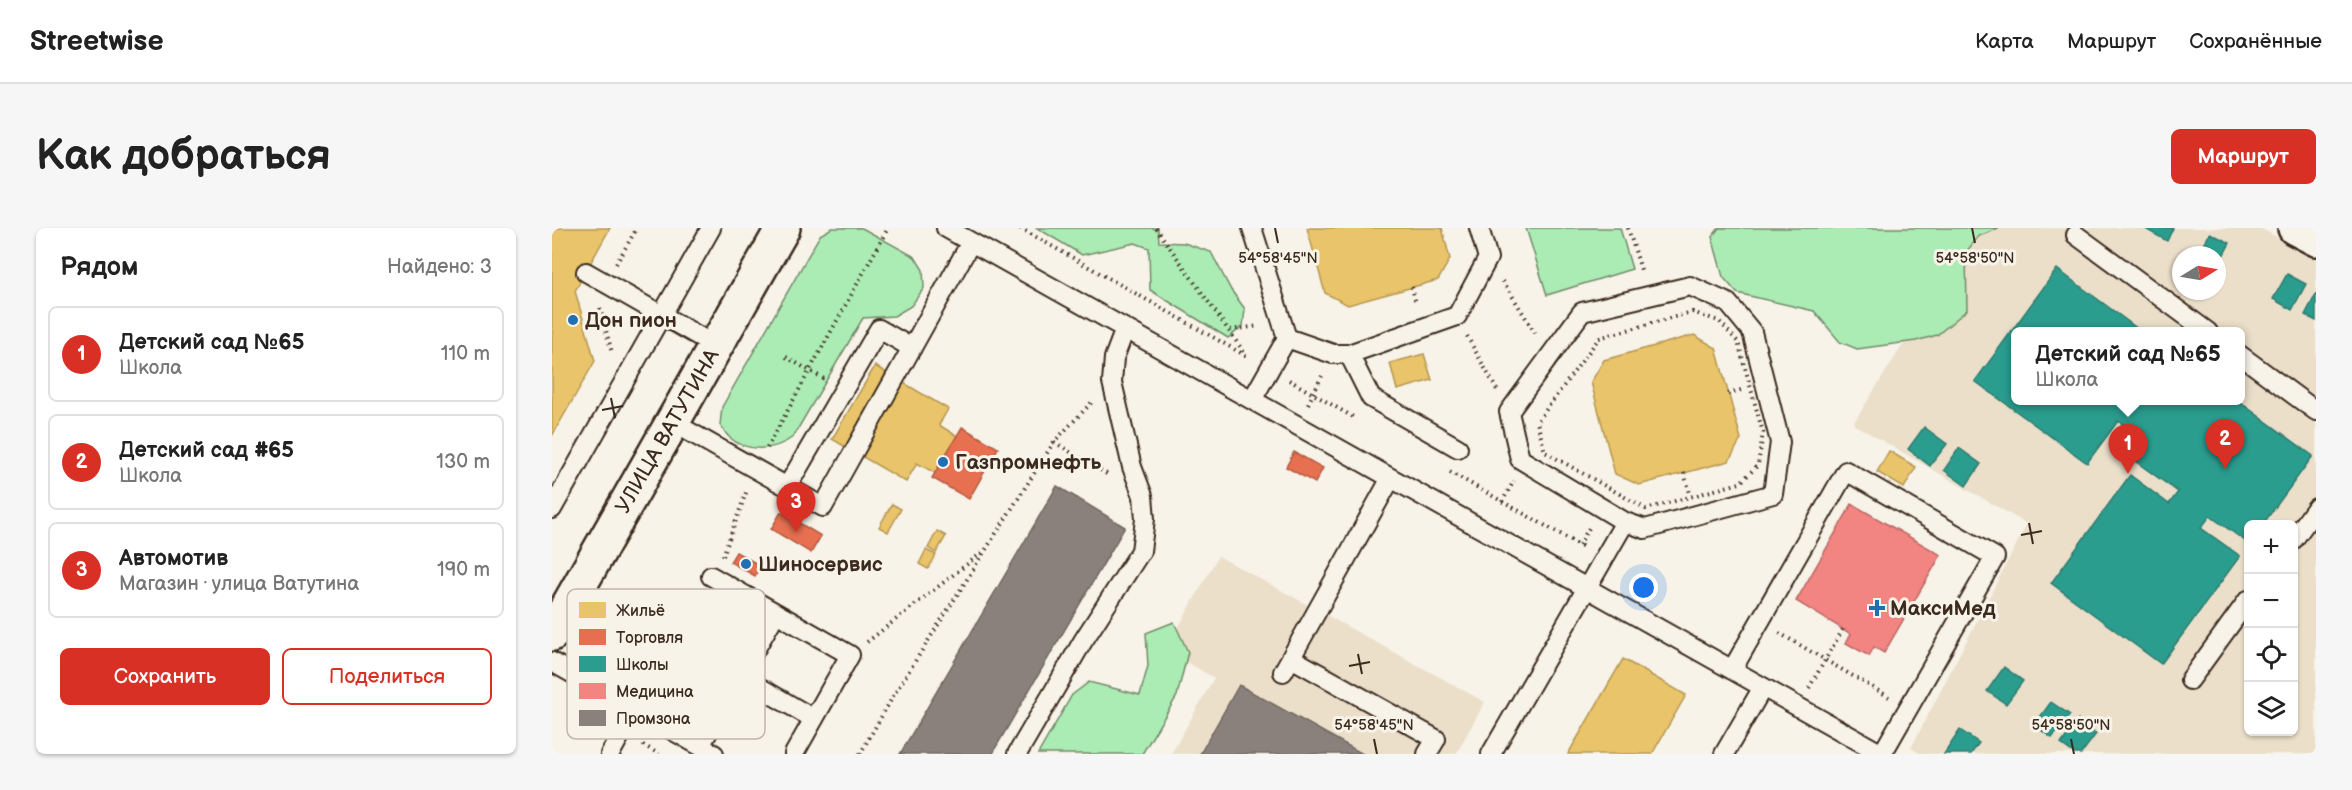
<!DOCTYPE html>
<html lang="ru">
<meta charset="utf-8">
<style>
body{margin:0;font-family:"Balsamiq Sans",sans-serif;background:#f6f6f6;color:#222}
.controls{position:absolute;right:18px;bottom:18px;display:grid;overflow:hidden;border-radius:9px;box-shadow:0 2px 4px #0004}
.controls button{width:54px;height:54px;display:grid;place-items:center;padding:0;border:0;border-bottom:2px solid #e0e0e0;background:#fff;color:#222;font:30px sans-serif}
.compass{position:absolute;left:1620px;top:18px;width:54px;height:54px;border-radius:50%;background:#fff;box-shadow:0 2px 4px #0004;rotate:79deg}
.you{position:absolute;left:1092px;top:360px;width:21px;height:21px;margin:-15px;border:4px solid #fff;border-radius:50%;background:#1a73e8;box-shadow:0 0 0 9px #1a73e833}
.badge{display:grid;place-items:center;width:39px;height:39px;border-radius:50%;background:#d93025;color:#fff;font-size:20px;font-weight:700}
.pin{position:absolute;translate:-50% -50px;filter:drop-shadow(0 2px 3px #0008)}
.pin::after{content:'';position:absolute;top:32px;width:21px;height:18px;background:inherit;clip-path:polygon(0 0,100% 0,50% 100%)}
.popup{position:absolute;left:1459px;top:99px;width:234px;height:78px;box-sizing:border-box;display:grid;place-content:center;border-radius:9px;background:#fff;filter:drop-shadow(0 2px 4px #0005);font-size:20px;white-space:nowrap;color:#767676}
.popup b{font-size:22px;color:#222}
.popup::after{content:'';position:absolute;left:50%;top:100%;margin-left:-12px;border:12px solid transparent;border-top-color:#fff}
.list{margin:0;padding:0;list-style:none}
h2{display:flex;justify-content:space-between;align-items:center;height:78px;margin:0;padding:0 24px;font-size:26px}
h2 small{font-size:20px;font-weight:400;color:#767676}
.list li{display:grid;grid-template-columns:39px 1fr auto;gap:18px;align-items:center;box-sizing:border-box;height:96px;margin:0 12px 12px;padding:0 12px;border:2px solid #e0e0e0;border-radius:9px}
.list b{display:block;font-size:22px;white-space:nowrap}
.list p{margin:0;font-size:20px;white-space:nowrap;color:#767676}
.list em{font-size:20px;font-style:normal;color:#767676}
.actions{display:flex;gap:12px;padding:18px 24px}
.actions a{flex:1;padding:14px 0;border:2px solid #d93025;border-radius:9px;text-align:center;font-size:21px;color:#d93025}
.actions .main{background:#d93025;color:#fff}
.icon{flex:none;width:33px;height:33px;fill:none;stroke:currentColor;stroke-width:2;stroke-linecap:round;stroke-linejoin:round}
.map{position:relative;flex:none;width:1764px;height:526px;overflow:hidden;border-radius:9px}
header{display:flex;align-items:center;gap:36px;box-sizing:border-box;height:84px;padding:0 30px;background:#fff;border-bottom:2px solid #e0e0e0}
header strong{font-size:28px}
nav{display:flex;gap:33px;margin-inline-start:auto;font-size:21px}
.intro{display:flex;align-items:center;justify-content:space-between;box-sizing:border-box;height:144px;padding:0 36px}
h1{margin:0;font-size:42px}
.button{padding:15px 27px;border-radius:9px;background:#d93025;color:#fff;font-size:21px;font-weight:700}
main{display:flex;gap:36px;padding:0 36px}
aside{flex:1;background:#fff;border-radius:9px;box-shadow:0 2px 4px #0004}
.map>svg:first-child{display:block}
.built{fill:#ebdfca;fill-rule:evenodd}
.green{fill:#abebb4;stroke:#738a69;stroke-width:1.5}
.homes{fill:#e9c46a;stroke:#b59653;stroke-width:1.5}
.shops{fill:#e76f51;stroke:#b35a42;stroke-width:1.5}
.schools{fill:#2a9d8f;stroke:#2f7a6d;stroke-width:1.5}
.health{fill:#f28482;stroke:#bb6964;stroke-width:1.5}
.industry{fill:#8a817c;stroke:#726760;stroke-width:1.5}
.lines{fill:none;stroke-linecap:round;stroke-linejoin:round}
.lane-casing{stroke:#3b2a1e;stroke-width:22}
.street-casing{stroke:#3b2a1e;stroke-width:38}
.secondary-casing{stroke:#3b2a1e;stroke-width:38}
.path{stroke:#3b2a1e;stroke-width:4;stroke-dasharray:1.5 4.5;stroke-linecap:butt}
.lane{stroke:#f7f3e8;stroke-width:18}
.street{stroke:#f7f3e8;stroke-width:33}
.secondary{stroke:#f7f3e8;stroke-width:33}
.ticks{fill:none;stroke:#3b2a1e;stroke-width:2}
.poi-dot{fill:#1f6fb2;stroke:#f7f3e8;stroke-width:2}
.labels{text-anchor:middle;stroke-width:6;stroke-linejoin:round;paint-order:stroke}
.poi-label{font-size:21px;font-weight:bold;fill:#3b2a1e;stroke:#f7f3e8;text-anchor:start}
.street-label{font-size:21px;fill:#3b2a1e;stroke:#f7f3e8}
.key{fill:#f7f3e8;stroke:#bfb7ab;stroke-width:1.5}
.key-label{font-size:16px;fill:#3b2a1e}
.ticks-label{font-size:15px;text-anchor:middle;fill:#3b2a1e;stroke:#f7f3e8;stroke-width:6;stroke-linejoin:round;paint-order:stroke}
</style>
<header>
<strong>Streetwise</strong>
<nav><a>Карта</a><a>Маршрут</a><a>Сохранённые</a></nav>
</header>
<div class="intro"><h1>Как добраться</h1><a class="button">Маршрут</a></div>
<main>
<aside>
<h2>Рядом<small>Найдено: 3</small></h2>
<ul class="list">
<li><span class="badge">1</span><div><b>Детский сад №65</b><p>Школа</p></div><em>110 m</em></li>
<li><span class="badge">2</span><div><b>Детский сад #65</b><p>Школа</p></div><em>130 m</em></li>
<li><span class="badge">3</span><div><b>Автомотив</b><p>Магазин · улица Ватутина</p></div><em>190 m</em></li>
</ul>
<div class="actions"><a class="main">Сохранить</a><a>Поделиться</a></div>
</aside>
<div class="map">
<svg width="1764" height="526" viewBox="0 0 1764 526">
<rect width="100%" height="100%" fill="#f7f3e8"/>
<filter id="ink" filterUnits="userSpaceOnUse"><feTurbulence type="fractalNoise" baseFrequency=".0167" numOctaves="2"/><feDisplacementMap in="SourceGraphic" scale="12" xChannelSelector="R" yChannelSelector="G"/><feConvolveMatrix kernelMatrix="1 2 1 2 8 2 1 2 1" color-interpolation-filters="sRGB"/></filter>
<g filter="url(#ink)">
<path class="built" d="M1424,0h284l56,30v496h-395l-10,-6 116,-224 -174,-100zM1629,27h36v36h-36zM1464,104h224v68h-224zM1696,296h46v207h-46z
M666,328l267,146 -29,52h-285l43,-76 -48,-28z"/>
<path class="green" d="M280,0h30l53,29 8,13 1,18 -13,18 -17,10 -31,2 -70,119c-18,14 -46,16 -64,0 -3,-3 -6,-8 -9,-12l2,-18 98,-172z
M485,0h121l1,14 25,1 27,9 20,38 14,19 -2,17 -15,12 -78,-48 -1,-42 -14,-5 -53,12z
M974,0h94l12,41 -85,26z
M1167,0h280l-20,8 -13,16 1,58 -30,25 -21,6 -59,8 -17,-7 -26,-31 -77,-18 -14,-16 -11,-40z
M622,394l14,30 -11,44 -35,58h-104l34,-59 17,-13 51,13 8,-29 -2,-33z"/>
<path class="homes" d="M0,0h58l-35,63 20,70 -43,75z
M755,0h135l8,31 -12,21 -90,25 -23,-12z
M1142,107l22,13 25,91 -12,22 -90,24 -24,-11 -24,-92 13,-22z
M872,126l8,26 -35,10 -7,-27z
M323,138l73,43 -9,16 18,11 -22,37 -18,-10 -11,19 -74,-43z
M1337,223l27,16 -12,21 -27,-16z
M340,276l9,5 -13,23 -9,-5z
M385,303l9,5 -10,17 -8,-5z
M374,322l10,5 -8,14 -9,-5z
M1071,431l63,36 -34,59h-84z"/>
<path class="shops" d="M410,199l36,21 -29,51 -37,-21z
M742,224l29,16 -8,15 -29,-16z
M229,284l40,24 -10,17 -40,-24z
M184,324l25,14 -6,10 -25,-14z
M186,381l18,9 -12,21 -17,-10z
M175,401l17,10 -11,20 -17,-10z
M164,421l17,10 -11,20 -18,-10z
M152,441l18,10 -12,20 -18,-10z"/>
<path class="schools" d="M1596,0h25l-6,13 -20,-11z
M1658,5l20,10 -13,24v-12h-19z
M1505,41l85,63h-126v68h221l76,56 -50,68h-15v19l-38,-27 -9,12 39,28 -79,108 -110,-81 79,-108 39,29 9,-12 -61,-44 14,-18 -13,-9 -31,42 -112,-82z
M1735,46l19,10 -14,26 -19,-11z
M1764,66v27l-11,-6z
M1372,199l23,17 -17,22 -22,-17z
M1407,220l22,16 -15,22 -22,-16z
M1452,439l19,14 -17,23 -19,-13z
M1499,474l19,13 -18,23 -18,-13z
M1526,492l18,14 -15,20h-6l-14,-10z
M1408,502l19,13 -8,11h-27z"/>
<path class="health" d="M1300,276l89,51 -57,98 -10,-6 -5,9 -23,-13 5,-9 -55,-33z"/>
<path class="industry" d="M505,258l68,41 -129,220 -3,7h-93z
M687,457l124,69h-163z"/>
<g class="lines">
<defs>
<path id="lane" d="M394,0l936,526
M700,0l35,110 46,16h16l108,-38 31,-58 -9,-30
M1524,7l132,97
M34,44l130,74
M1138,58l38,17 24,29 28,110 -7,52 -128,35 -20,-7 -105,-63 -11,-47 73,-100z
M797,126l22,44 87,50
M1688,127l76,56
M700,172l35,-62
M120,194l151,85 148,-265
M235,259l92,-158 33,19
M0,281l159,-281
M1742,311l22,-31
M159,348l139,79 -56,99
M739,430l145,81 -9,15
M0,434l162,92
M1180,442l114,-199 149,86 -113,197
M731,444l108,-194
M188,448l74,43
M1638,452l58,-80
M148,518l76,-133
M58,526l25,-45
M465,526l66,-113 58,-90 4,-32 -2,-23 -11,-29 -20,-85 2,-24 11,-29
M939,526l134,-232
M1172,526l39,-67"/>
<path id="street" d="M1743,0l21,11"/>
<path id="secondary" d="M0,406l231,-406"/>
</defs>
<use href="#lane" class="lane-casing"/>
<use href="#street" class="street-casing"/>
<use href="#secondary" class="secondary-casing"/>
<path class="path" d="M468,0l228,129
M604,0l90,127
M1076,0l14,45
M64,36l21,-36
M951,53l34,55
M860,59l4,17
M48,80l12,45
M1140,84l27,9 19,21 25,91 -5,32 -18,18 -94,26 -101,-57 -8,-30 62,-84z
M678,102l29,-4
M915,108l30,54
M234,129l38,22
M737,152l66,38
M1176,166l16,-5
M756,176l14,-28
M502,214l56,34
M215,220l121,-220
M898,244l135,76
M1132,245l6,20
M950,274l12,-21
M1027,317l10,-17
M171,328l24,-66
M1227,405l110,64
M315,414l117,-91
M1257,460l34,-59
M95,461l52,-93
M91,517l16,9
M308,526l35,-61 159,-251 38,-40"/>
<use href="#lane" class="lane"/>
<use href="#street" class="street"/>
<use href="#secondary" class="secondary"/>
</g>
</g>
<path class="ticks" d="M723,0l3,15M1420,0l3,15M59,170l4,20M50,182l21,-4M1477,295l4,21M1469,307l21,-4M806,426l4,20M797,438l21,-4M822,511l3,15M1519,511l3,15"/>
<g class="poi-dot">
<circle cx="21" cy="92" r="6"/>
<circle cx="391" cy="234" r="6"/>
<circle cx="194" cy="336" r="6"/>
<path d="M1322 371h6v6h6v6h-6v6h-6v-6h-6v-6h6z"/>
</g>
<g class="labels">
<g class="poi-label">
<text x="33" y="99">Дон пион</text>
<text x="403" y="241">Газпромнефть</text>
<text x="206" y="343">Шиносервис</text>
<text x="1338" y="387">МаксиМед</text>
</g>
<g class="street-label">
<text transform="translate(115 203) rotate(-60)" y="7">УЛИЦА ВАТУТИНА</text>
</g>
</g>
<rect x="15" y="361" width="198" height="150" rx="9" class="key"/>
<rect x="27" y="374" width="27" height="16" fill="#e9c46a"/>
<rect x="27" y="401" width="27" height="16" fill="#e76f51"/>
<rect x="27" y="428" width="27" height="16" fill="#2a9d8f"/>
<rect x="27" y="455" width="27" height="16" fill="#f28482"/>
<rect x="27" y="482" width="27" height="16" fill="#8a817c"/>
<g class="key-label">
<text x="64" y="388">Жильё</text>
<text x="64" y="415">Торговля</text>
<text x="64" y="442">Школы</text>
<text x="64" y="469">Медицина</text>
<text x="64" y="496">Промзона</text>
</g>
<g class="ticks-label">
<text x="726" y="35">54°58'45"N</text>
<text x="1423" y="35">54°58'50"N</text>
<text x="822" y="502">54°58'45"N</text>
<text x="1519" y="502">54°58'50"N</text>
</g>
</svg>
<div class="controls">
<button>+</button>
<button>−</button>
<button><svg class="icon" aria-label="locate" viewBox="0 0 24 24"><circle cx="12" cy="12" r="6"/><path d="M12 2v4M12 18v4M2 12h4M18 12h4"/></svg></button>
<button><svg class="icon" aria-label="layers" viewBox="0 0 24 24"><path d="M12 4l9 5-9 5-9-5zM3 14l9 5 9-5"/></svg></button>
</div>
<svg class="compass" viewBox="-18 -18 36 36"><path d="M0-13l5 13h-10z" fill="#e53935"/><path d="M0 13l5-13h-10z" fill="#767676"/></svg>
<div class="you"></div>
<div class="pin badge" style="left:1576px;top:246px">1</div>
<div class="popup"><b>Детский сад №65</b>Школа</div>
<div class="pin badge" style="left:1673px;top:241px">2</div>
<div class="pin badge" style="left:244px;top:304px">3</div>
</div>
</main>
